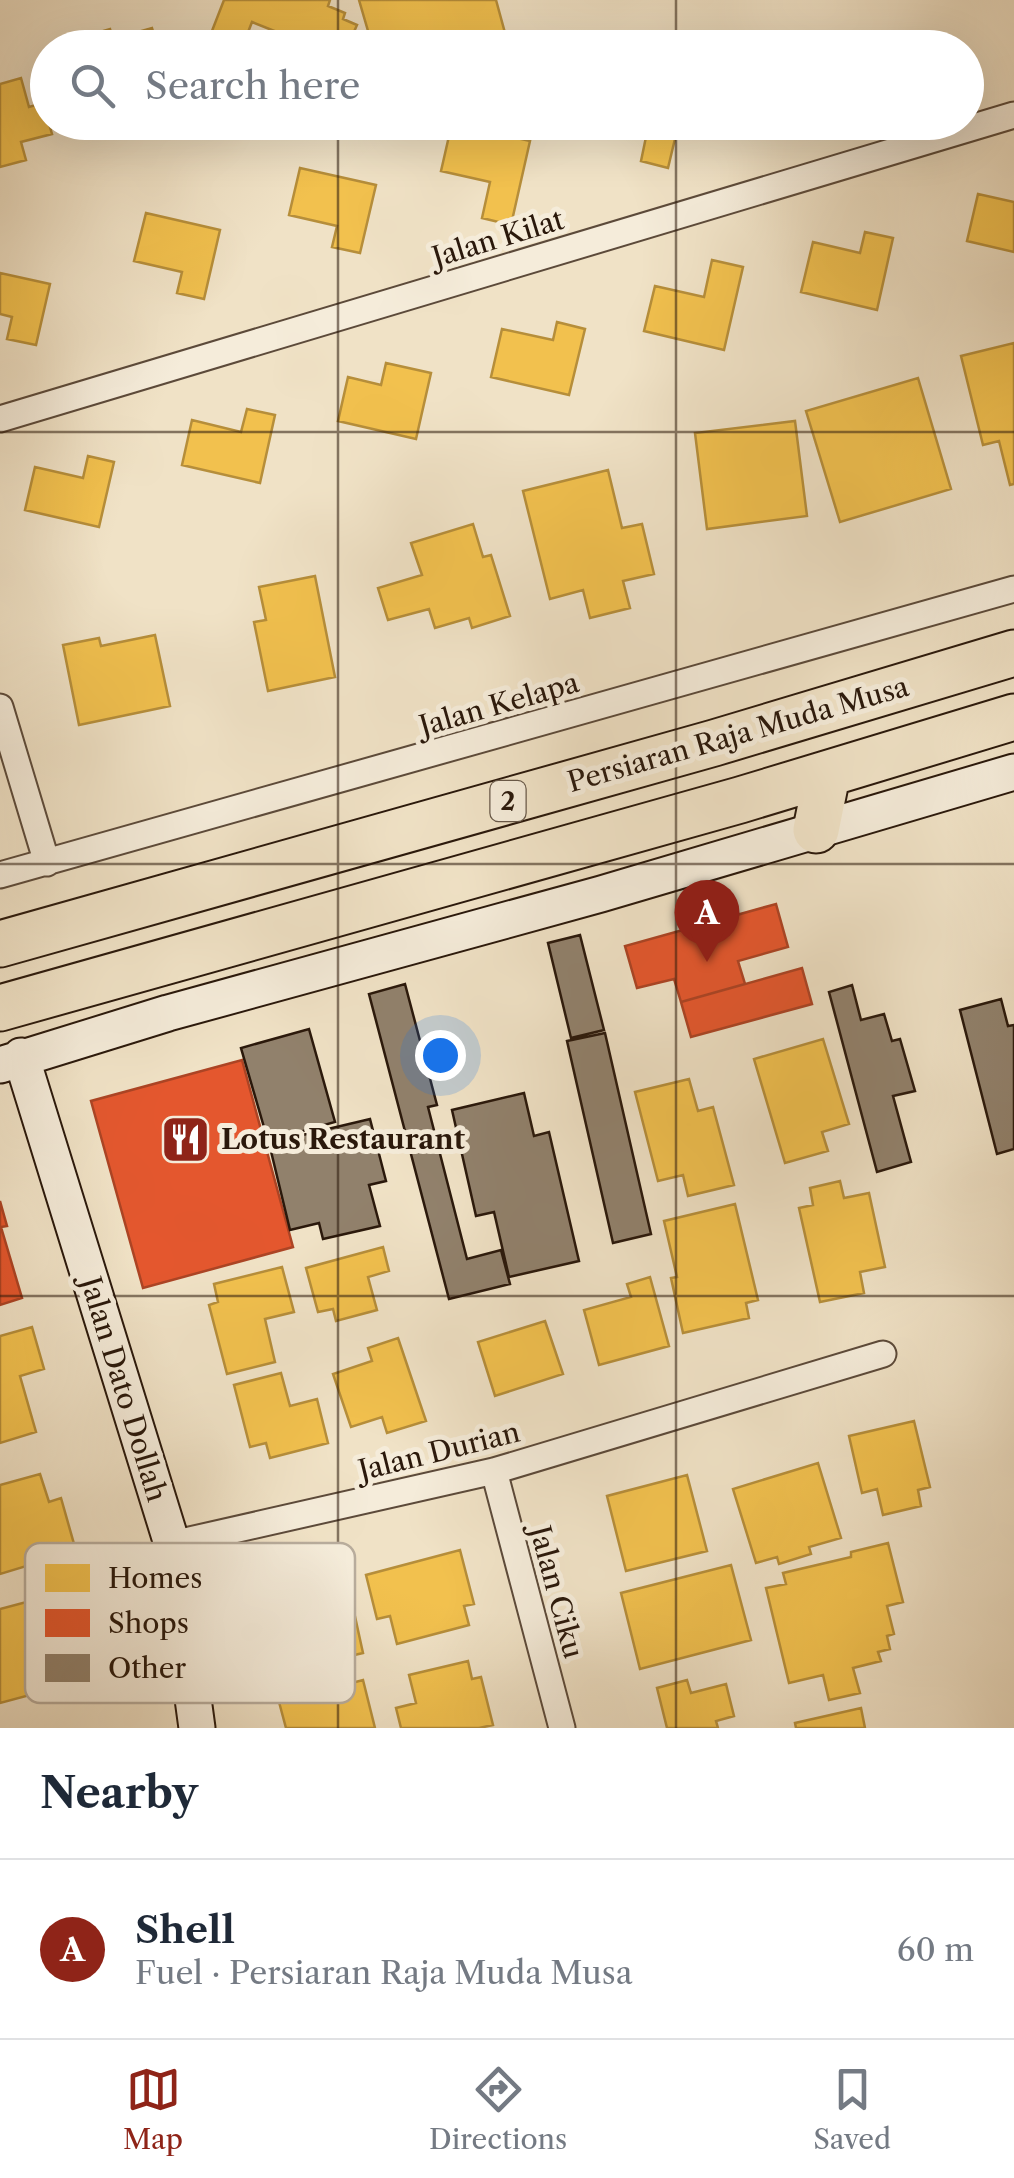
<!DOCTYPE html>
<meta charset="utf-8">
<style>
body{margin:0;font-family:"Libre Caslon Text",serif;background:#f2f2f3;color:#1f2937}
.you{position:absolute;left:440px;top:1055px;width:35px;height:35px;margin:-25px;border:8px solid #fff;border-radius:50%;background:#1a73e8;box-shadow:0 0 0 15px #1a73e833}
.badge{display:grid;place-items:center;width:65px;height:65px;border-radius:50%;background:#8f2418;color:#fff;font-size:32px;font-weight:700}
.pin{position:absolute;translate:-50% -82px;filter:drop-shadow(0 2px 5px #0008)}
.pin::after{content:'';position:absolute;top:52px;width:35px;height:30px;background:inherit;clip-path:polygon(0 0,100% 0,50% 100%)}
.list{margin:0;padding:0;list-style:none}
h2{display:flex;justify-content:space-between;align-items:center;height:130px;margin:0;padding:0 40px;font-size:42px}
h2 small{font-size:32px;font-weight:400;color:#747a83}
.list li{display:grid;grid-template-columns:65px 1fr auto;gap:30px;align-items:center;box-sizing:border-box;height:180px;padding:0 40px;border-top:2px solid #e0e1e3}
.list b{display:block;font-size:38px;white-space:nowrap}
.list p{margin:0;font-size:32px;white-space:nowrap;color:#747a83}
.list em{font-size:32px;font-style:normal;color:#747a83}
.icon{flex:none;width:55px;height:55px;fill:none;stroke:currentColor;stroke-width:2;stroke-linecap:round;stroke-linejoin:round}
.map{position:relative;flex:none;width:1014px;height:1728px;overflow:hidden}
.search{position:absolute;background:#fff;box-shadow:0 10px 40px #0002;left:30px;right:30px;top:30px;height:110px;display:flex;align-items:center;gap:25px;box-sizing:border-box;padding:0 35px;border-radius:55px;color:#747a83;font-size:38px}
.sheet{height:310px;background:#fff}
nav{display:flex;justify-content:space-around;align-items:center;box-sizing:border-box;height:140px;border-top:2px solid #e0e1e3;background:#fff;font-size:28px;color:#747a83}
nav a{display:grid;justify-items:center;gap:5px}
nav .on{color:#8f2418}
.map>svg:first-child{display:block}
.homes{fill:#f2c14e;stroke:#b68e3a;stroke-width:2.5}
.shops{fill:#e4572e;stroke:#ac4424;stroke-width:2.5}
.building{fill:#91816c;stroke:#2a180b;stroke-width:2.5}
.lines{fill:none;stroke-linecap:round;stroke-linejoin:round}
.street-casing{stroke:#5c4a3a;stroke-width:29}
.secondary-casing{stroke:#2a180b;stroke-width:39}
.highway-casing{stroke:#2a180b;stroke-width:49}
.street{stroke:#f5ecda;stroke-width:25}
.secondary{stroke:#f5ecda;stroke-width:35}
.highway{stroke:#f0e2c6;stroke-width:45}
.grid{fill:none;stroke:#2a180b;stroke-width:2.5;stroke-opacity:0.55}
.labels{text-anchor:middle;stroke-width:10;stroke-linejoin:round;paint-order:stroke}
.shield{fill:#f5ecda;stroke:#675849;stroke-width:2.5}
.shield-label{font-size:25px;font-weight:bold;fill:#2a180b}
.street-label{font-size:28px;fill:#2a180b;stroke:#f5ecda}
.poi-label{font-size:28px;font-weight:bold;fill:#2a180b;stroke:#f5ecda;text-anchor:start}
.key{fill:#f5ecda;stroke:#b8ac9c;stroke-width:2.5}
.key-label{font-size:28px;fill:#2a180b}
</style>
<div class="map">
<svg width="1014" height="1728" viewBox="0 0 1014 1728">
<rect width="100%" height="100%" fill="#f0e2c6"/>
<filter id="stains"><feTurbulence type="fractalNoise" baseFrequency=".002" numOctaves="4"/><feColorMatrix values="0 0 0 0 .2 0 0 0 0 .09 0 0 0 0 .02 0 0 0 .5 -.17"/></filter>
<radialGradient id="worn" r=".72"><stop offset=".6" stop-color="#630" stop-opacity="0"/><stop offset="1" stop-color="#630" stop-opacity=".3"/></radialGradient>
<path class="homes" d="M224,0h106l-2,6 17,7 -2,6 14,6 -4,9 13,5 -3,9h-81l5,-12 -35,-14 -10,26h-3l-29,-12z
M359,0h137l9,33 -52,15h-80z
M152,28l6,20h-84l-2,-8 38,-11 3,10z
M761,34l70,14h-73z
M21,78l8,29 14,-4 9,31 -31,8 5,18 -26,7v-83z
M619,122h60l-11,46 -27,-7 5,-24 -29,-7z
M452,123l78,18 -19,84 -29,-7 8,-36 -49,-11z
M300,168l76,17 -16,68 -28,-6 5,-21 -48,-11z
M978,194l36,8v50l-47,-11z
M146,213l74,17 -16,69 -27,-6 5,-21 -48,-11z
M865,232l28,6 -16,72 -76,-18 12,-50 47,11z
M712,260l31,7 -19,83 -80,-19 11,-45 49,11z
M0,273l50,11 -14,61 -29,-6 5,-22 -12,-3z
M557,322l28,7 -16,66 -78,-18 11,-48 51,11z
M1014,343v141l-4,1 -11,-44 -16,4 -22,-89z
M386,363l45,10 -15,66 -78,-18 10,-44 33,8z
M918,378l33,111 -111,33 -34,-111z
M247,409l28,6 -15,68 -78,-18 10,-45 49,12z
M795,421l12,95 -100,13 -12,-96z
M88,456l26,6 -15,65 -74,-17 10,-43 48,11z
M608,470l14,58 20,-4 12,50 -31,7 7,27 -40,10 -7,-28 -33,9 -27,-108z
M473,524l10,33 8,-2 19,61 -38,12 -3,-10 -34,10 -6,-19 -41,11 -10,-32 44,-13 -11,-32z
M315,576l20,101 -67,14 -14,-69 12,-2 -7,-33z
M155,635l15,71 -91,19 -16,-80 36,-7 2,8z
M823,1039l26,85 -27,8 6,19 -43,12 -31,-104z
M689,1079l9,32 15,-4 21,78 -46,11 -5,-21 -25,6 -23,-89z
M840,1181l4,17 25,-5 16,74 -25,5 4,21 -44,9 -21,-94 14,-3 -3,-17z
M735,1204l23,96 -12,3 3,15 -66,15 -12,-55 6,-1 -13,-56z
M383,1247l6,24 -21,6 9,33 -41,11 -3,-12 -15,3 -12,-44z
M282,1267l12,45 -29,7 10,43 -48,12 -18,-69 9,-3 -4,-18z
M650,1277l19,69 -70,19 -15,-55 47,-13 -4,-13z
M545,1321l18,53 -68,22 -17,-54z
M32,1327l12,42 -24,7 16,56 -36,11v-107z
M398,1338l28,83 -39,12 -5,-16 -31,10 -18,-53 39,-13 -4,-13z
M281,1373l9,33 27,-7 11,44 -58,15 -4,-15 -16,4 -16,-62z
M914,1421l16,66 -12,3 3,16 -38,9 -6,-26 -15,4 -13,-57z
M818,1463l23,75 -32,9 2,7 -32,10 -2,-7 -21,6 -23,-74z
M40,1474l9,28 12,-4 15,53 -76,23v-89z
M687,1475l20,76 -81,20 -19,-75z
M888,1543l15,59 -16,4 7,28 -7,2 3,13 -12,3 3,9 -28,7 7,25 -31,7 -6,-25 -34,8 -23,-95 20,-4 -3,-11 68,-16v-5z
M460,1550l14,54 -10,2 5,19 -72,19 -7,-28 -13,3 -11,-44z
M731,1565l20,75 -111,29 -19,-76z
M94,1584l12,44 -17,5 15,55 -48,13 -4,-12 -52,14v-94z
M349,1589l14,64 -82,19 -5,-20 -12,3 -8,-30 13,-2 -3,-15z
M468,1661l4,18 9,-2 12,48 -14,3h-78l-5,-20 20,-5 -7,-28z
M363,1680l12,48h-89l-7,-26z
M687,1680l4,13 35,-9 8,32 -18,5 2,7h-51l-10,-40z
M861,1708l4,20h-69l-1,-5z"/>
<path class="shops" d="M776,904l12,43 -50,14 7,23 -64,18 -7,-23 -37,9 -12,-42z
M802,968l10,36 -121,33 -10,-35z
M242,1060l51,187 -150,41 -52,-187z
M0,1201l7,25 -6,1 21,71 -22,7z"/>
<path class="building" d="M580,935l24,95 -33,8 -23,-95z
M405,984l32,121 -9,2 39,152 34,-9 9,34 -61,15 -80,-305z
M852,985l9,35 23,-6 8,27 8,-2 15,52 -22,5 18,66 -34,10 -48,-180z
M1001,999l7,27 6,-1v124l-17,5 -37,-144z
M309,1029l26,93 -67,19 -27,-93z
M605,1033l46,201 -38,9 -46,-202z
M524,1093l10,43 15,-4 30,129 -70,16 -15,-65 -18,4 -24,-106z
M370,1119l16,62 -17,4 11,41 -57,13 -4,-16 -29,7 -21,-87z"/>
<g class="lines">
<defs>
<path id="street" d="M0,419l1014,-304
M0,707l47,156
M0,875l1014,-286
M494,1471l68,257
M172,1544l322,-73 389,-117"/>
<path id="secondary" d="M21,1056l151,488 25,184
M0,1065l168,-52 433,-119 413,-122"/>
<path id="highway" d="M816,830l11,-55
M0,944l714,-201 300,-90
M0,1008l740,-208 274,-83"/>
</defs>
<use href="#street" class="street-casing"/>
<use href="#secondary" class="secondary-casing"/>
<use href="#highway" class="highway-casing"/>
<use href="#street" class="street"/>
<use href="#secondary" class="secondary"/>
<use href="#highway" class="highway"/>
</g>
<path class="grid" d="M338,0v48M676,0v48M338,122v1606M676,122v1606M0,432h1014M0,864h1014M0,1296h1014"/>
<defs>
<symbol id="restaurant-square" viewBox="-11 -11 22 22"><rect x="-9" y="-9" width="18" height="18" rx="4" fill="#8f2418" stroke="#f5ecda"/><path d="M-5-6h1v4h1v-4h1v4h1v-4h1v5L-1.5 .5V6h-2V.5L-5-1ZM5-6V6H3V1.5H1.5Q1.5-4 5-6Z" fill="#fff"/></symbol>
</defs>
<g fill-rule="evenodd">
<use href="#restaurant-square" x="158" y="1112" width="55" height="55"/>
</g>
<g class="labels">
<rect class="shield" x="490.5" y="781" width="35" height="40" rx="8"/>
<g class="shield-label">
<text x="508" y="810">2</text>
</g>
<g class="street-label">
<text transform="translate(498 238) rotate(-17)" y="10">Jalan Kilat</text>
<text transform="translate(499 704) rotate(-16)" y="10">Jalan Kelapa</text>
<text transform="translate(738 734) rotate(-16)" y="10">Persiaran Raja Muda Musa</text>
<text transform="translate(124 1389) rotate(73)" y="10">Jalan Dato Dollah</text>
<text transform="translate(439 1451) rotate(-14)" y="10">Jalan Durian</text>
<text transform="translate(557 1592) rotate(75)" y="10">Jalan Ciku</text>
</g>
<g class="poi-label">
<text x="221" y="1149">Lotus Restaurant</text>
</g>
</g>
<rect x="25" y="1543" width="330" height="160" rx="15" class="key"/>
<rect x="45" y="1564" width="45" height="28" fill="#f2c14e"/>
<rect x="45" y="1609" width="45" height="28" fill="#e4572e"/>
<rect x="45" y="1654" width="45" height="28" fill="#91816c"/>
<g class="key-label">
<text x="108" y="1588">Homes</text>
<text x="108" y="1633">Shops</text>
<text x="108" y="1678">Other</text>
</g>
<rect width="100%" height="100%" filter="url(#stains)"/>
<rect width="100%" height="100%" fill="url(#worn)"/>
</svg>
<div class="you"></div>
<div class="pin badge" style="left:707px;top:962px">A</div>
<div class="search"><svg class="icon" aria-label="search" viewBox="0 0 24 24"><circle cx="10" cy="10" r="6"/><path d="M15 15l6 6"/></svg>Search here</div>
</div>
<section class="sheet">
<h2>Nearby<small></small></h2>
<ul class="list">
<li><span class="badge">A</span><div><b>Shell</b><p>Fuel · Persiaran Raja Muda Musa</p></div><em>60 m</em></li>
</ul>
</section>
<nav>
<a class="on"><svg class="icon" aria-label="map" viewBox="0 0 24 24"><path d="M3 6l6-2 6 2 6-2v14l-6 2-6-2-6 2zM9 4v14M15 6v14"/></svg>Map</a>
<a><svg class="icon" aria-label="directions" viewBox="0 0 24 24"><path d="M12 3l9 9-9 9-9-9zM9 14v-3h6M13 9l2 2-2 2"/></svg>Directions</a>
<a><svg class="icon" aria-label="saved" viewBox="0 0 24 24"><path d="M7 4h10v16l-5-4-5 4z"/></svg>Saved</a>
</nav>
